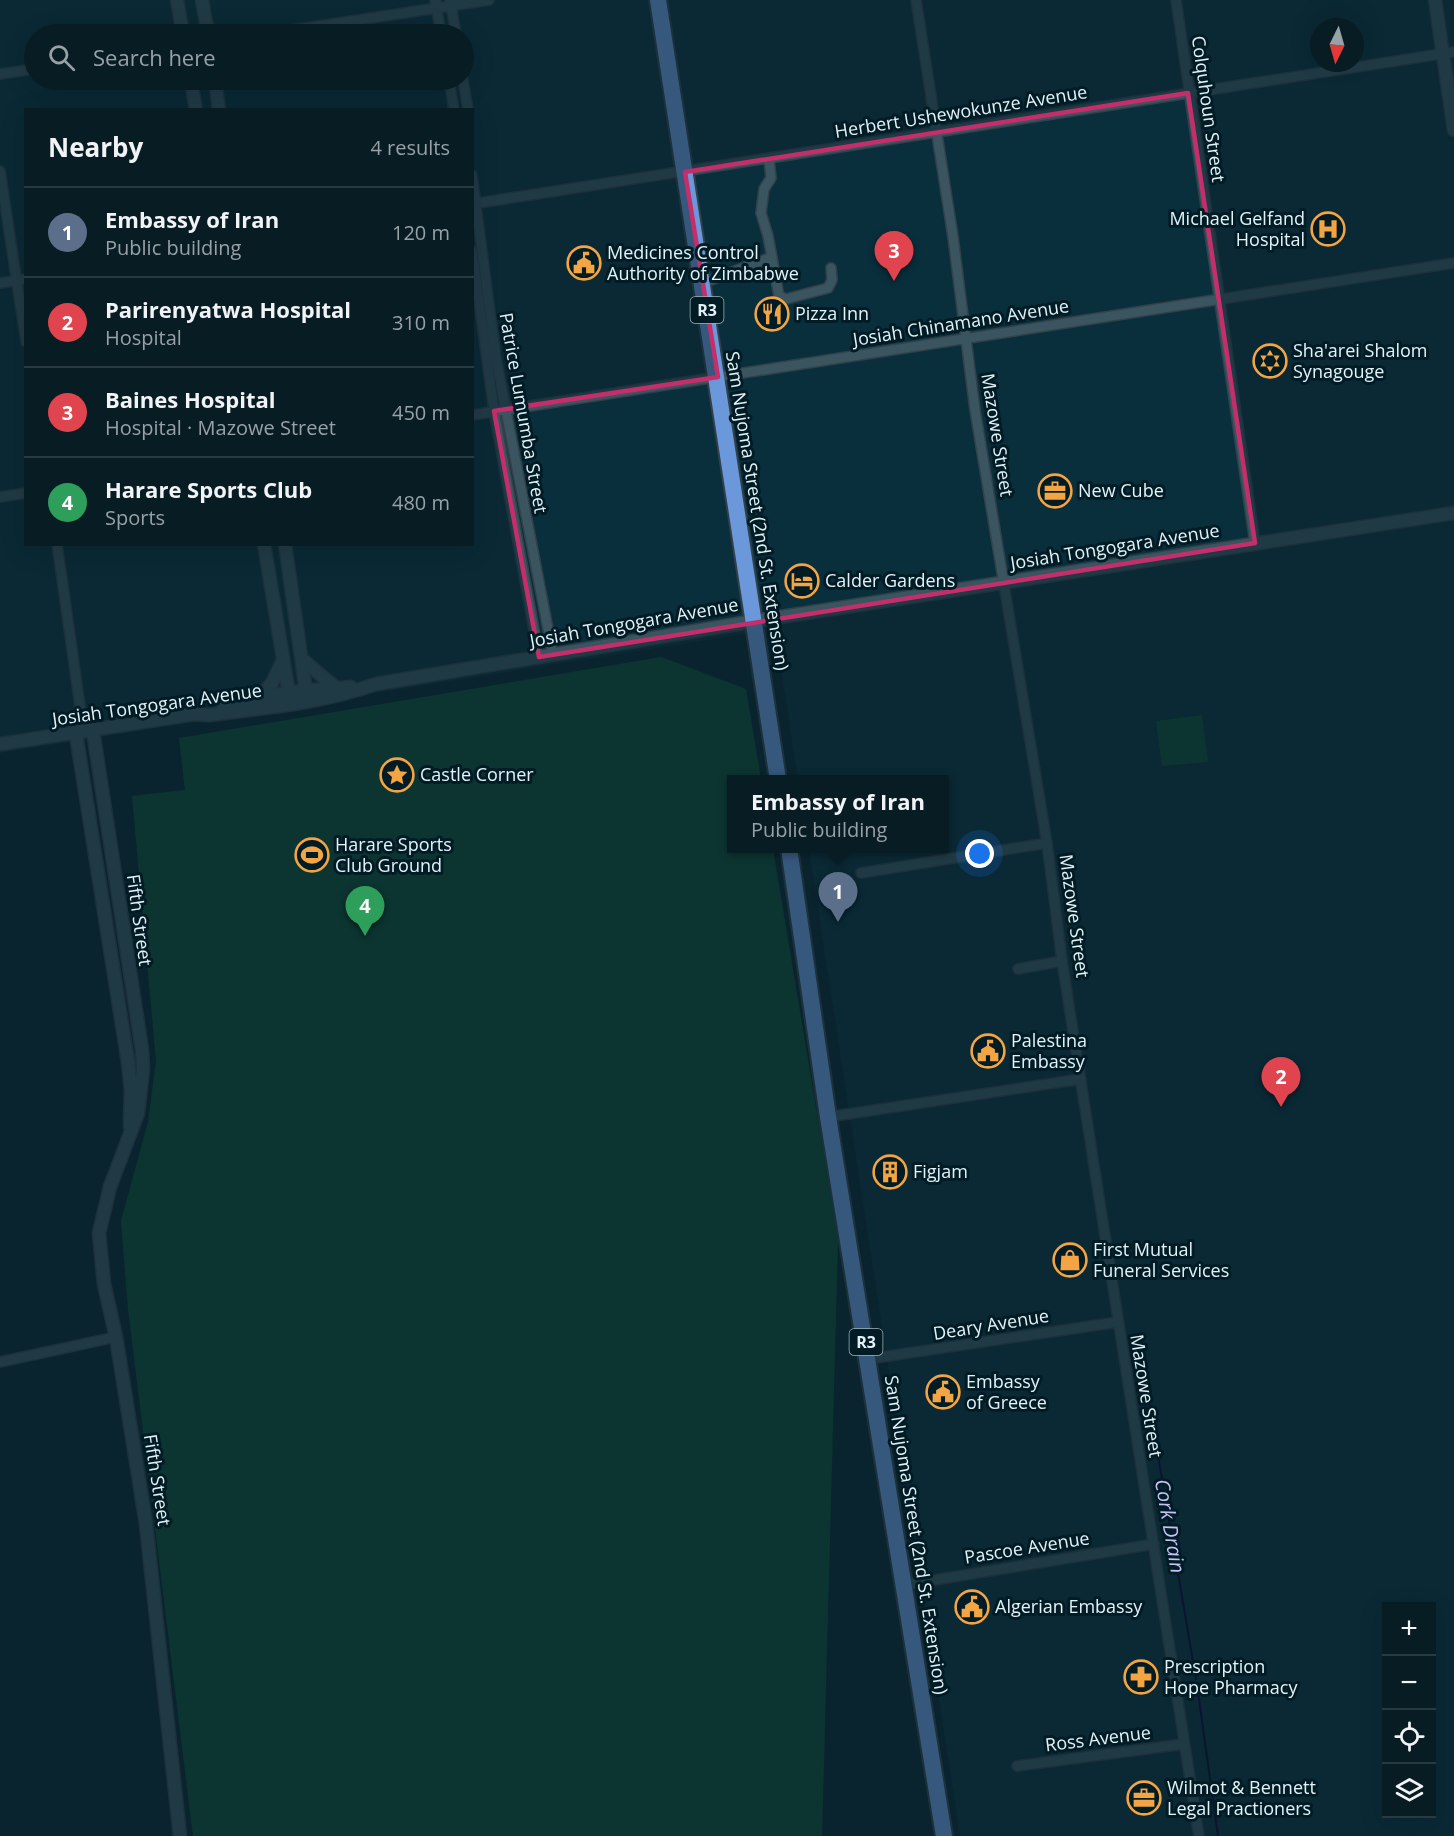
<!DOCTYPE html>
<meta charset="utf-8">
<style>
body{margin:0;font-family:"Open Sans",sans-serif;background:#11252b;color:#f1f3f6}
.controls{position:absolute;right:18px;bottom:18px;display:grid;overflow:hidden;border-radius:0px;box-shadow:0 6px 24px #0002}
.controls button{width:54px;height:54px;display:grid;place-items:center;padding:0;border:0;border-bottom:2px solid #293a41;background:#081c23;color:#f1f3f6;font:30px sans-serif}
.compass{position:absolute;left:1310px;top:18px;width:54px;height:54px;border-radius:50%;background:#081c23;box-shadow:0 6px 24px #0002;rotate:185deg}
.you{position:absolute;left:980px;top:854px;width:21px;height:21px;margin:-15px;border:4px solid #fff;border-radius:50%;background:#1a73e8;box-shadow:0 0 0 9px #1a73e833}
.badge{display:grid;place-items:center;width:39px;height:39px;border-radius:50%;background:#0f766e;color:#fff;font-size:20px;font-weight:700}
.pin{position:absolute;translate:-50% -50px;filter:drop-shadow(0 2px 3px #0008)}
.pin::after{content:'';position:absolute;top:32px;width:21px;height:18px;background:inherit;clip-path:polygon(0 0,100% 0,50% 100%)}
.popup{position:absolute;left:727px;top:775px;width:222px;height:78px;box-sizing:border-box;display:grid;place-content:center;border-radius:0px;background:#081c23;filter:drop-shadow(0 2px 4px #0005);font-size:20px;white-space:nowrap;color:#98a1a6}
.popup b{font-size:22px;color:#f1f3f6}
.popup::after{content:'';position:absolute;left:50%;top:100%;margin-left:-12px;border:12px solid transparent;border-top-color:#081c23}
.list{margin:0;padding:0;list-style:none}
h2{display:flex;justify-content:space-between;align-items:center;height:78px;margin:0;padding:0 24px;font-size:26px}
h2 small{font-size:20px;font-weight:400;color:#98a1a6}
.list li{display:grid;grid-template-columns:39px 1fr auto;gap:18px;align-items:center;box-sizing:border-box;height:90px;padding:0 24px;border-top:2px solid #293a41}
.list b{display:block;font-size:22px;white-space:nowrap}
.list p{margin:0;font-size:20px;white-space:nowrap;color:#98a1a6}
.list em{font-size:20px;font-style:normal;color:#98a1a6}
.icon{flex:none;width:33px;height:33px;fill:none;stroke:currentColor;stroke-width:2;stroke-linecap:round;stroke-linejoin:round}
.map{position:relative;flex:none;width:1454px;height:1836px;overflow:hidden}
.search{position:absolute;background:#081c23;box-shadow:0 6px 24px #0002;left:24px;top:24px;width:450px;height:66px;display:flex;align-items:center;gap:15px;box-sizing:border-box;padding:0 21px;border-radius:33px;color:#98a1a6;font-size:22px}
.panel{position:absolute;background:#081c23;box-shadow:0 6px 24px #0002;left:24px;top:108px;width:450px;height:438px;border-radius:0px}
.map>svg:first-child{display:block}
.built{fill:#092f3c;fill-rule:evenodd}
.green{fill:#0e4933}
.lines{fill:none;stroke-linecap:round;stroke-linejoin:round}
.stream{stroke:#110133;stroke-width:2}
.street-casing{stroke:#324049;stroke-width:12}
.secondary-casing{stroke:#324049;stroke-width:15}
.highway-casing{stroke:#324049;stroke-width:20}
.street{stroke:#3a5560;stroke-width:9}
.secondary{stroke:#3a5560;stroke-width:12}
.highway{stroke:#6a98da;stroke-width:16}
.marked{fill:none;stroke:#c52e6b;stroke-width:4.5;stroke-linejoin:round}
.labels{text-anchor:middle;stroke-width:6;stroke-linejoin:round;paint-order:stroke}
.shield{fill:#021c25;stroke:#a0b2b9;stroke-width:1.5}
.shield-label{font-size:16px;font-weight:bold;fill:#e3f2f9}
.street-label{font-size:18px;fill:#e3f2f9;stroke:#021c25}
.poi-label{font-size:18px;fill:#e3f2f9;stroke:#021c25;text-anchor:start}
.water-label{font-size:20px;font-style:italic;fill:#c7c1f6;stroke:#021c25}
</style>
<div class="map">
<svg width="1454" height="1836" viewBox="0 0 1454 1836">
<rect width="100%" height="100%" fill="#0b252f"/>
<path class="built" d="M0,0h1454v1836h-494l-151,-987 135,-1v-68l-146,-1 -23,-150 -775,124zM1319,27h36v36h-36zM34,34h430v46h-430zM26,110h446v434h-446zM1386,1606h46v208h-46z"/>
<path class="green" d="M661,657l85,32 15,90 -29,1v68l41,1 65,391 -16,596h-629l-65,-527 -7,-88 27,-99 8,-61 -24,-265 53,-6 -6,-52z
M1202,715l6,47 -46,4 -6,-45z"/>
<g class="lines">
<path class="stream" d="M1144,1373l52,306
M1198,1692l20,144"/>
<defs>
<path id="street" d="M435,0l6,34
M450,0l6,34
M916,0l37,237 22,173 72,433 15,118 137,875
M1176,0l79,543
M266,34l223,-34
M0,74l34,-5
M449,80l5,30
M463,80l5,30
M769,159l2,19 -7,11 -3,24 7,23 11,60 7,3 42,-11 4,-8 -1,-12
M0,171l26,171
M472,175l24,184 57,296
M472,204l982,-152
M472,251l22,160 45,246
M0,283l26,-4
M703,283l69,-26
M472,415l982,-152
M0,497l26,-4
M57,544l24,169
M861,873l186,-30
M1018,969l44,-8
M828,1117l253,-38
M868,1359l250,-37
M0,1362l116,-25
M904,1585l250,-41
M1017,1766l167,-22"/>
<path id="secondary" d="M177,0l6,34
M202,0l6,34
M1435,0l19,130
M191,80l5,30
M215,80l4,30
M264,544l26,156
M285,544l22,154
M302,659l34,29
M260,697l12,-14 11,-23
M223,706l66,-14 62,-5
M81,713l12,18 49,319 1,19 -5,44 -28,74 -11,46 5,51 12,53 30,187 34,312
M81,713l-5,21 52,328 3,28 -1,36
M0,744l194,-30 15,1c57,-7 113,-12 167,-31l379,-63 699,-108"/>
<path id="highway" d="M658,0l120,780
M789,848l39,269 116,719"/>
</defs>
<use href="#street" class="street-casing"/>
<use href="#secondary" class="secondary-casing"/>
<use href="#highway" class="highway-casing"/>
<use href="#street" class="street"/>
<use href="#secondary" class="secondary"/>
<use href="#highway" class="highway"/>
</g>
<path d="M0 0H1454V1836H0ZM1188,93l67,450 -716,114 -45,-246 224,-34 -33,-205z" fill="#0b252f" fill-opacity=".55" fill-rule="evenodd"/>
<path class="marked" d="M1188,93l67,450 -716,114 -45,-246 224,-34 -33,-205z"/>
<defs>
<symbol id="hospital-ring" viewBox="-11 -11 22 22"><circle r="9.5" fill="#021c25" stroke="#f3a443" stroke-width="1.5"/><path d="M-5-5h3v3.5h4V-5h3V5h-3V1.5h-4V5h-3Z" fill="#f3a443"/></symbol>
<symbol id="civic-ring" viewBox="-11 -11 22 22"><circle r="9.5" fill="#021c25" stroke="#f3a443" stroke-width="1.5"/><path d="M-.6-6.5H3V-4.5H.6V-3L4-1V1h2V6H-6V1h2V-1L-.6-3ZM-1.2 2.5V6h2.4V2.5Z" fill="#f3a443"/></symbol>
<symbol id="restaurant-ring" viewBox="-11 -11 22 22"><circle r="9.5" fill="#021c25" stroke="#f3a443" stroke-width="1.5"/><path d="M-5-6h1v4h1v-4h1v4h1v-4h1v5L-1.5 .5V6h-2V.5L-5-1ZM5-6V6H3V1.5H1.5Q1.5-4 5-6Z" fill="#f3a443"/></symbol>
<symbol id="synagogue-ring" viewBox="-11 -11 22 22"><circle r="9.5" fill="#021c25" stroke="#f3a443" stroke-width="1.5"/><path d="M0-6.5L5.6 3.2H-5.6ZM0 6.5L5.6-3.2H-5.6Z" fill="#f3a443"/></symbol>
<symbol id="office-ring" viewBox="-11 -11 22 22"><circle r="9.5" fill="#021c25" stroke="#f3a443" stroke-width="1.5"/><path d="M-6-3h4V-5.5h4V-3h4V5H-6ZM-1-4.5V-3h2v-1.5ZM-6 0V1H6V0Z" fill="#f3a443"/></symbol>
<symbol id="hotel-ring" viewBox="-11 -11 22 22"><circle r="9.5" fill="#021c25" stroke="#f3a443" stroke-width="1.5"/><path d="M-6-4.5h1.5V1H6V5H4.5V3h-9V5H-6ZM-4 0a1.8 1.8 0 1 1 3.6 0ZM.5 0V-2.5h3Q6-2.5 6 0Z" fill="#f3a443"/></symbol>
<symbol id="sight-ring" viewBox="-11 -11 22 22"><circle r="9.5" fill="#021c25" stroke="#f3a443" stroke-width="1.5"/><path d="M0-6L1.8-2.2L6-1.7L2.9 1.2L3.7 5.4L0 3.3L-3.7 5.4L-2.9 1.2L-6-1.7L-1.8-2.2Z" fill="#f3a443"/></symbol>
<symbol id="stadium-ring" viewBox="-11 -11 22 22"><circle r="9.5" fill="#021c25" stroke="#f3a443" stroke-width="1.5"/><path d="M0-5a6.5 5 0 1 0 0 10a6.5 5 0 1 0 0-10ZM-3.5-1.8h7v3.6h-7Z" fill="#f3a443"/></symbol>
<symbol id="building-ring" viewBox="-11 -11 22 22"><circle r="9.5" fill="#021c25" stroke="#f3a443" stroke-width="1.5"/><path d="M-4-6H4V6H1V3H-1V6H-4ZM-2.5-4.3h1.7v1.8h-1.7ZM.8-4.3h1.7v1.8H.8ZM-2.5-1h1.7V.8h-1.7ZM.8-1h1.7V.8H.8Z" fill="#f3a443"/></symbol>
<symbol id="shop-ring" viewBox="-11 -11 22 22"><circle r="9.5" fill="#021c25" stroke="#f3a443" stroke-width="1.5"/><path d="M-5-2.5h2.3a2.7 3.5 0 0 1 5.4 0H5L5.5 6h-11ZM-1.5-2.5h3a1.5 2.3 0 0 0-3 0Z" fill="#f3a443"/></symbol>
<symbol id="pharmacy-ring" viewBox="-11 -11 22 22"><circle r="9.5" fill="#021c25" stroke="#f3a443" stroke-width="1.5"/><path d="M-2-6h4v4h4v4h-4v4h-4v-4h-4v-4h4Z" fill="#f3a443"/></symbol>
</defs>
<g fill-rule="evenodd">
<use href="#hospital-ring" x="1309" y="210" width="38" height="38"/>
<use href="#civic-ring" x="565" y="244" width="38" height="38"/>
<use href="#restaurant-ring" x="753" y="295" width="38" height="38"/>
<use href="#synagogue-ring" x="1251" y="342" width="38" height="38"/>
<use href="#office-ring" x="1036" y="472" width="38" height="38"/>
<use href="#hotel-ring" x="783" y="562" width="38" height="38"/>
<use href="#sight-ring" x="378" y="756" width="38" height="38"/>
<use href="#stadium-ring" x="293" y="836" width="38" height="38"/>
<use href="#civic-ring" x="969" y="1032" width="38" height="38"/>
<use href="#building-ring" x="871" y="1153" width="38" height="38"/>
<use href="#shop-ring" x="1051" y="1241" width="38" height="38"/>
<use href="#civic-ring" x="924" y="1373" width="38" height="38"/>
<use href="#civic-ring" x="953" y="1588" width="38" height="38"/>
<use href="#pharmacy-ring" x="1122" y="1658" width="38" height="38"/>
<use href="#office-ring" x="1125" y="1779" width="38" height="38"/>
</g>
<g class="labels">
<g class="shield">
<rect x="690.5" y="297" width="33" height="26" rx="4.5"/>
<rect x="849.5" y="1329" width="33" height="26" rx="4.5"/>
</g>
<g class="shield-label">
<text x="707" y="316">R3</text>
<text x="866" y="1348">R3</text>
</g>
<g class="street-label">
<text transform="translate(1208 109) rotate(82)" y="6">Colquhoun Street</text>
<text transform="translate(961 112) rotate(-9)" y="6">Herbert Ushewokunze Avenue</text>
<text transform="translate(961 323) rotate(-9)" y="6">Josiah Chinamano Avenue</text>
<text transform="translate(523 413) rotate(80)" y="6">Patrice Lumumba Street</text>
<text transform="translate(997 435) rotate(81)" y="6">Mazowe Street</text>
<text transform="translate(757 511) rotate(81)" y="6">Sam Nujoma Street (2nd St. Extension)</text>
<text transform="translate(1115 547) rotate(-9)" y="6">Josiah Tongogara Avenue</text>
<text transform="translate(634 623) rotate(-10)" y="6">Josiah Tongogara Avenue</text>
<text transform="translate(157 705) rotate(-8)" y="6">Josiah Tongogara Avenue</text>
<text transform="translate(1074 916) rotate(82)" y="6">Mazowe Street</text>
<text transform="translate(139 920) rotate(82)" y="6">Fifth Street</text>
<text transform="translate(991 1325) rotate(-9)" y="6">Deary Avenue</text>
<text transform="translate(1146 1396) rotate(81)" y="6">Mazowe Street</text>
<text transform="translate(157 1480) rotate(81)" y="6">Fifth Street</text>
<text transform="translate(916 1535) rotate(81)" y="6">Sam Nujoma Street (2nd St. Extension)</text>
<text transform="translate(1027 1548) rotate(-9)" y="6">Pascoe Avenue</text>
<text transform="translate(1098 1739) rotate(-7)" y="6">Ross Avenue</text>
</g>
<g class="poi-label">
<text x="1305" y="225" text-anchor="end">Michael Gelfand<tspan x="1305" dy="21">Hospital</tspan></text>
<text x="607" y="259">Medicines Control<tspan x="607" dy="21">Authority of Zimbabwe</tspan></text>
<text x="795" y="320">Pizza Inn</text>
<text x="1293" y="357">Sha'arei Shalom<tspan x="1293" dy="21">Synagouge</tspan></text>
<text x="1078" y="497">New Cube</text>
<text x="825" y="587">Calder Gardens</text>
<text x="420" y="781">Castle Corner</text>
<text x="335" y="851">Harare Sports<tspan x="335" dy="21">Club Ground</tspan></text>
<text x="1011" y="1047">Palestina<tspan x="1011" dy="21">Embassy</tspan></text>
<text x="913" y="1178">Figjam</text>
<text x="1093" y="1256">First Mutual<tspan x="1093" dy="21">Funeral Services</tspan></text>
<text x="966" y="1388">Embassy<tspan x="966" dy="21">of Greece</tspan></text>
<text x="995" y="1613">Algerian Embassy</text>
<text x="1164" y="1673">Prescription<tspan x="1164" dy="21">Hope Pharmacy</tspan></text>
<text x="1167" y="1794">Wilmot &amp; Bennett<tspan x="1167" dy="21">Legal Practioners</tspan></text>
</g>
<g class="water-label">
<text transform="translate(1170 1526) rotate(80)" y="7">Cork Drain</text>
</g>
</g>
</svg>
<div class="controls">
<button>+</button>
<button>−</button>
<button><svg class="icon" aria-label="locate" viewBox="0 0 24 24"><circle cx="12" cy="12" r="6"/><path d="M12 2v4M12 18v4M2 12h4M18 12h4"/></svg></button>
<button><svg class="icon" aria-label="layers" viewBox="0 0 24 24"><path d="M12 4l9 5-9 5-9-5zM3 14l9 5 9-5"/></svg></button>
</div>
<svg class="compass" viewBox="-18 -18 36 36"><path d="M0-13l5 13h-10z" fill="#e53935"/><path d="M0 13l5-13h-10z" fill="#98a1a6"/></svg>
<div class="you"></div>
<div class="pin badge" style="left:838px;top:922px;background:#5c6f8a">1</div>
<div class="popup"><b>Embassy of Iran</b>Public building</div>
<div class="pin badge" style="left:1281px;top:1107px;background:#e0444e">2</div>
<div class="pin badge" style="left:894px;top:281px;background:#e0444e">3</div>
<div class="pin badge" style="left:365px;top:936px;background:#2e9e5b">4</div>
<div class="search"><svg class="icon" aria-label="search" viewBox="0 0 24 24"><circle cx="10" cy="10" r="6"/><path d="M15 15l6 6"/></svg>Search here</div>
<section class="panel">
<h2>Nearby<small>4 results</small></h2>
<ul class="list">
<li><span class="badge" style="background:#5c6f8a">1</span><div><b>Embassy of Iran</b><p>Public building</p></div><em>120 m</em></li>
<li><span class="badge" style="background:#e0444e">2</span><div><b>Parirenyatwa Hospital</b><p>Hospital</p></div><em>310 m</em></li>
<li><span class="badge" style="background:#e0444e">3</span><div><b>Baines Hospital</b><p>Hospital · Mazowe Street</p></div><em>450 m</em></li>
<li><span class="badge" style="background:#2e9e5b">4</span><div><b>Harare Sports Club</b><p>Sports</p></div><em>480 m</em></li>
</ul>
</section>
</div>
